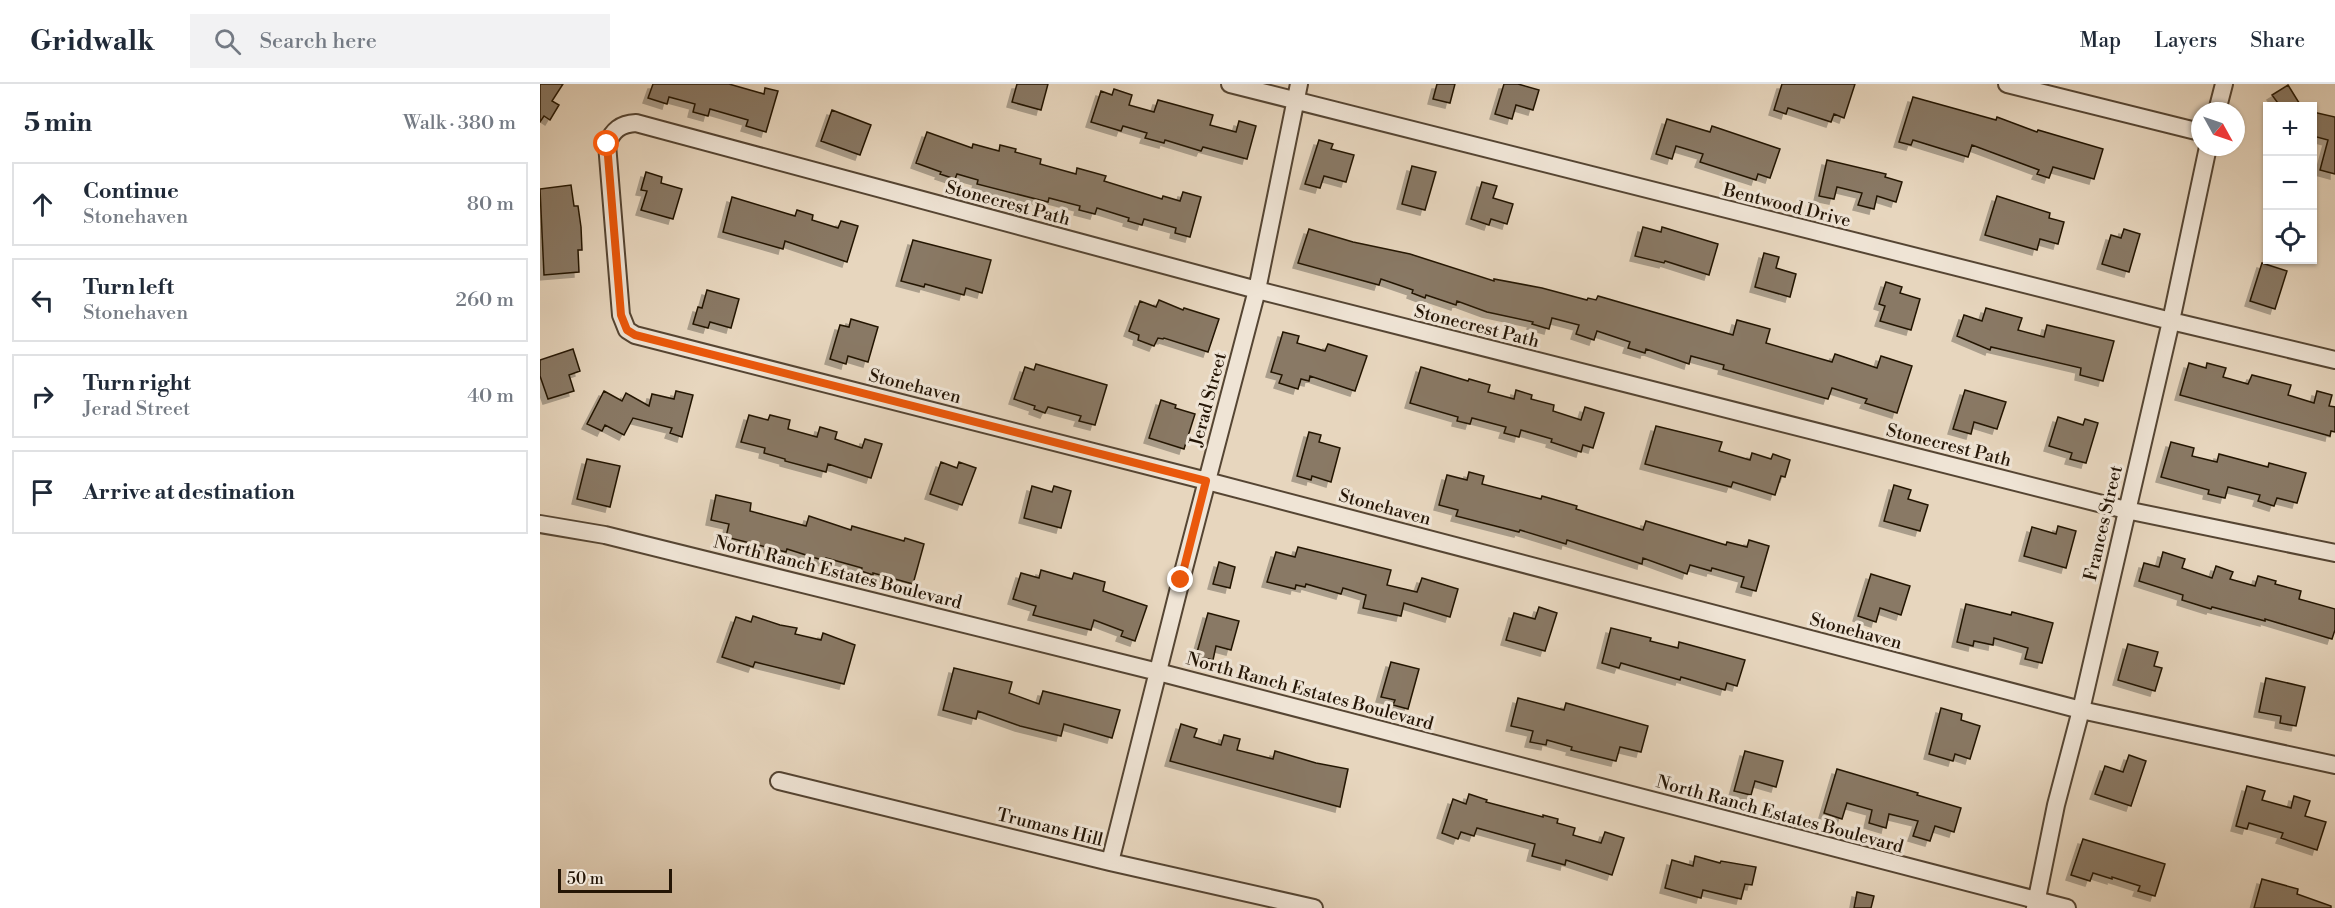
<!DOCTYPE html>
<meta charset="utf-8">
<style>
body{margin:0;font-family:"Libre Bodoni",serif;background:#f2f2f3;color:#1f2937}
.controls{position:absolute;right:18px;top:18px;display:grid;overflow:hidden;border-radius:0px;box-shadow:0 2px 4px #0004}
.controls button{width:54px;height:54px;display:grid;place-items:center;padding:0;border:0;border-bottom:2px solid #e0e1e3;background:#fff;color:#1f2937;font:30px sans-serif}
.compass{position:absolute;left:1651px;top:18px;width:54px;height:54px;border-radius:50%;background:#fff;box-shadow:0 2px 4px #0004;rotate:130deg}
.scale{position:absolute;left:18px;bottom:15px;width:114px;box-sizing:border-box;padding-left:6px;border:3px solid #241505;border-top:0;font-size:16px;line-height:21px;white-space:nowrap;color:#241505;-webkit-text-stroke:4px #efe4d5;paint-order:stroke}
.stop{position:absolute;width:18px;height:18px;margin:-14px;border:4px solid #ea580c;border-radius:50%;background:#fff}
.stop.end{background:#ea580c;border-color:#fff;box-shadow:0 2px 6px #0008}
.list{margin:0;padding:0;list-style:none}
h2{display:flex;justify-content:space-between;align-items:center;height:78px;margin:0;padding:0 24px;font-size:26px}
h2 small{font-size:20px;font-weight:400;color:#747a83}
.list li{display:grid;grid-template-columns:39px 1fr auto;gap:18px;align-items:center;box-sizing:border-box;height:84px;margin:0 12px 12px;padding:0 12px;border:2px solid #e0e1e3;border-radius:0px}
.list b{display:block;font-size:22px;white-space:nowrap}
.list p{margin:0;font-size:20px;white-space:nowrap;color:#747a83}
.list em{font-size:20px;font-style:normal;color:#747a83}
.icon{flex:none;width:33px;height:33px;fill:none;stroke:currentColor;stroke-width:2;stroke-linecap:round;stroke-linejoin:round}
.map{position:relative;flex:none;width:1795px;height:824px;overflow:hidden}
header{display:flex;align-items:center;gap:36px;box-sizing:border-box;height:84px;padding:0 30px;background:#fff;border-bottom:2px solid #e0e1e3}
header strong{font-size:28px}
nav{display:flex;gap:33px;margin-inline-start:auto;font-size:21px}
.search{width:420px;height:54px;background:#f2f2f3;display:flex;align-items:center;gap:15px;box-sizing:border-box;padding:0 21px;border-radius:0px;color:#747a83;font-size:22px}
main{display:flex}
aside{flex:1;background:#fff}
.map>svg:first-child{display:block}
.building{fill:#897965;stroke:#241505;stroke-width:1.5;filter:url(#shadow)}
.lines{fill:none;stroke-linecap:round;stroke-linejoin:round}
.minor-casing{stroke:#554533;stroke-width:20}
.minor{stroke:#efe4d5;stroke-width:16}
.route{stroke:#ea580c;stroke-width:8}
.labels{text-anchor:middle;stroke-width:6;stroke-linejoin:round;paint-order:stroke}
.street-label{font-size:18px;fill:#241505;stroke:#efe4d5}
</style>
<header>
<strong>Gridwalk</strong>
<div class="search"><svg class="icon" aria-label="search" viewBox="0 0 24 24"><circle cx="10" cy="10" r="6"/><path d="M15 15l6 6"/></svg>Search here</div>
<nav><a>Map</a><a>Layers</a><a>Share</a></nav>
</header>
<main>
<aside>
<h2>5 min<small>Walk · 380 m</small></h2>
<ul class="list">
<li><svg class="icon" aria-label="ahead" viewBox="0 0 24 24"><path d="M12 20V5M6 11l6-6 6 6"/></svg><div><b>Continue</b><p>Stonehaven</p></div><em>80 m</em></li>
<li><svg class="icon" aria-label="left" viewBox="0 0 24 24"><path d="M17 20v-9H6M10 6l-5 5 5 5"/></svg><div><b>Turn left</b><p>Stonehaven</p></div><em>260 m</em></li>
<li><svg class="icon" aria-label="right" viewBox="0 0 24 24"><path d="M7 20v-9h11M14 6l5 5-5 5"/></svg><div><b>Turn right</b><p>Jerad Street</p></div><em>40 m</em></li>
<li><svg class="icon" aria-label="arrive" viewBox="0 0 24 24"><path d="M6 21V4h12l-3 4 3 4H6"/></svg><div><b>Arrive at destination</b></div></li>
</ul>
</aside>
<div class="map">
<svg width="1795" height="824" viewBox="0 0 1795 824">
<defs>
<filter id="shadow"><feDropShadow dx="-5" dy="5" stdDeviation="0" flood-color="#0004"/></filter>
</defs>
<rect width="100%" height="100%" fill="#e7d6be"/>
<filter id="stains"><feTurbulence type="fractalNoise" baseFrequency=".00333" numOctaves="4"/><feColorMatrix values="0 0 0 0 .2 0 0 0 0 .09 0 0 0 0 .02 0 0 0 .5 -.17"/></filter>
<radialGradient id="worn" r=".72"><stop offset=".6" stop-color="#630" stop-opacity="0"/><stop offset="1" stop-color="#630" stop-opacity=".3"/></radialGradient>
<path class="building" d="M0,0h23l-11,17 7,4 -9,15 -6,-4 -4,6z
M113,0h76l35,10 1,-6 13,3 -12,41 -20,-6 2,-6 -38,-11 -2,7 -15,-4 2,-8 -26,-7 -2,7 -19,-6z
M477,0h31l-7,26 -29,-8z
M897,0h18l-5,19 -17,-4z
M964,0h14l21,6 -6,20 -17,-5 -4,14 -17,-5z
M1242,0h73l-11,34 -10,-4 -3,8 -43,-14 -2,6 -12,-4z
M1748,1l13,21h-21l-8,-11z
M574,5l18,6 -3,10 25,7 4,-12 55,15 -3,10 26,7 3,-11 17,5 -9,33 -44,-12 -2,4 -36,-11 -1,3 -19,-5 2,-5 -24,-7 -2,5 -30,-9 10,-31 11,4z
M1373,13l83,23 1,-3 40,15 1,-2 65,19 -9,30 -41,-12 -4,11 -12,-4 2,-4 -67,-25 -4,12 -55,-17 -2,5 -12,-3z
M292,26l39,15 -11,30 -39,-14z
M1773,28l22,5v57l-15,-4 8,-30 -15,-4z
M1127,35l43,13 2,-6 68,23 -10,29 -12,-4 -2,6 -56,-18 3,-8 -27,-8 -4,13 -16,-5z
M387,48l45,16 1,-4 26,7 1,-6 16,4 -1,3 26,7 -1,5 36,10 1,-6 29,8 -2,5 58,18 1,-3 17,5 3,-9 18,5 -11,40 -15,-4 1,-5 -32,-9 -2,6 -14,-4 1,-3 -32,-10 -2,6 -16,-4 1,-4 -31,-8 -1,4 -71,-18 1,-4 -21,-6 -2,5 -15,-5 1,-2 -25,-9z
M779,56l14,4 -2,5 23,6 -8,27 -22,-6 -4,12 -15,-4z
M1287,76l59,14 -1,3 17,5 -6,20 -19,-6 -3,13 -16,-4 4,-12 -25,-6 -3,12 -15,-3z
M872,82l24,6 -11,38 -23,-6z
M106,88l16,5 -1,6 21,6 -9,30 -32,-9 6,-19 -6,-1z
M942,98l15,4 -4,12 20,6 -6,20 -16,-5 -2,6 -18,-6z
M31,101l3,21h4l3,21 1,23h-4l1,22 -35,3 -4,-86z
M1457,112l53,17 -1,5 15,4 -6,22 -18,-5 -3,11 -52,-15z
M192,113l63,19 2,-6 16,5 -1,5 26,8 3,-7 17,5 -11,36 -62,-21 -2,8 -60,-17z
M1103,143l18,5 1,-5 56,17 -9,31 -44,-14 -1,2 -29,-7z
M769,145l44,13 57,12 84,27v-2l48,9 45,12 1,-2 8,2 2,-4 135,39 4,-15 33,9 -4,14 66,19 3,-8 42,14 4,-12 31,10 -15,47 -32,-10 2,-4 -35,-11 -4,11 -105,-30 1,-4 -33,-9 -2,8 -43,-15 -1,4 -17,-5 2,-6 -33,-11 -3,9 -18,-6 3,-9 -27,-7 -3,11 -17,-5 1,-2 -46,-10 -30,-11 -1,4 -30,-10 -1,3 -13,-5 1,-3 -32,-11 -2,6 -81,-22z
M1584,145l16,5 -11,38 -27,-8 9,-29 10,3z
M373,156l78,20 -9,33 -16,-5 -2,7 -39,-11 -1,3 -23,-6z
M1224,169l15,4 -3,11 20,6 -6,23 -35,-10z
M1722,179l25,8 -12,38 -25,-8z
M1346,198l16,5 -2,6 20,6 -9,31 -31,-9 5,-15 -6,-2z
M167,206l32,9 -8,29 -21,-6 -2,6 -15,-4 5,-17 4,1z
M619,216l24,10 1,-2 35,11 -11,33 -44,-14 -1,1 -5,-1 -4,8 -16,-6 1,-5 -10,-4 11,-30 16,6z
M1446,224l36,10 -4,12 26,7 3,-12 67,16 -11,40 -23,-6 1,-7 -90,-21 -1,3 -33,-14 7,-21 18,6z
M311,235l27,8 -10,35 -20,-6 -2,8 -16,-5 10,-34 9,2z
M743,248l16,4 -2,7 28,8 3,-7 39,12 -12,35 -45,-15 -1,5 -8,-2 -3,10 -19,-6 3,-8 -11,-3z
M33,265l7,22 -11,4 5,16 -26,8 -8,-23v-16z
M1649,279l17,5 1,-5 19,5 -3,9 25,7 4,-9 39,10 -3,10 26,8 3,-12 15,4 -3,11 6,1v25l-4,-1 -1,5 -150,-41z
M496,280l71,21 -12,40 -16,-4 2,-5 -33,-9 -3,6 -11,-4 1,-3 -21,-7 11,-32 9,3z
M881,283l47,14 1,-2 21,6 -2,7 26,7 2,-9 16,5 -1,4 23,6 -1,6 28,9 4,-13 19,6 -11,35 -10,-3 -2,7 -30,-10 1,-3 -31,-9 -2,7 -15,-4 2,-6 -34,-9 -2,6 -13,-3 1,-4 -48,-14z
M1425,306l41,12 -9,27 -23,-7 -3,12 -18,-5z
M64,307l18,10 4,-8 23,13 3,-12 22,5 2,-8 17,4 -11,42 -12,-4 2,-5 -39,-10 -9,17 -19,-10 -3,6 -15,-7z
M621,316l15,5 -1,3 20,6 -11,35 -35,-11z
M209,331l19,5 2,-5 20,5 -2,9 29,8 3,-10 17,5 -2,7 27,9 3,-9 17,5 -11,34 -43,-14 -2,8 -41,-11v-2l-21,-6 1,-5 -24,-6z
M1518,333l25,8 2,-6 13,4 -12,40 -16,-4 2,-6 -23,-7z
M1116,342l66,16 -3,9 31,9 2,-7 19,6 2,-5 17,6 -5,17 -4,-1 -6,19 -42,-13 -2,5 -86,-23z
M769,348l12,3 -2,7 21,6 -9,34 -19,-6 -1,4 -14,-4z
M1631,358l23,6 -2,8 25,6 2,-8 49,13 1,-4 37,10 -9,30 -20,-5 -3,8 -16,-5 2,-6 -32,-8 -3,11 -17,-4 1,-4 -48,-13z
M47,375l33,7 -10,41 -33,-8z
M401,378l16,6 2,-6 17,6 -14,37 -32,-11z
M929,388l15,4 -2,8 59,15 1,-3 35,10 -1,3 67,21 3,-9 80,24 1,-3 20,5 2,-7 20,6 -13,45 -15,-4 3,-10 -32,-9 -1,3 -21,-6 -3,9 -44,-16 -1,6 -75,-24 -1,4 -46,-14 -1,2 -63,-16 2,-6 -19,-5 8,-30 20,5z
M1354,401l17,5 -3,9 20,6 -8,26 -36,-10z
M492,402l20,6 2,-6 17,5 -10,37 -37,-10z
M176,411l35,8 -1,8 56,15 3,-10 42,14 1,-4 52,15 1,-3 19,6 -11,40 -40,-11v2l-12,-4 1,-3 -36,-10 -1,3 -38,-12 -1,3 -60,-15 3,-13 -18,-4z
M1518,442l18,5 -10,37 -42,-12 8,-29 24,7z
M758,463l93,23 -4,15 30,7 5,-14 36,11 -8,28 -46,-14 -3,13 -38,-8 3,-13 -23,-7 -2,6 -35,-10 -1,3 -9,-2 -1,4 -28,-7 9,-30 19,5z
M1623,468l22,7 -3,9 30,10 4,-12 17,6 -3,7 25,7 3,-10 18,5 -1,3 26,7 -2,8 36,10v21l-3,9 -67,-20v2l-53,-14 -1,2 -29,-9 1,-5 -44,-14 5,-18 15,4z
M679,478l16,5 -5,21 -17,-4z
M501,486l31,9 2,-6 31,9 -2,9 44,15 -12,35 -14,-5 2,-5 -29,-11 -3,10 -58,-15 3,-9 -23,-7 8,-26 18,5z
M1331,490l39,12 -9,29 -21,-7 -4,14 -18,-6z
M1426,520l45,11 1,-3 41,11 -11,40 -17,-4 3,-11 -34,-10 -1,7 -19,-4 -1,5 -16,-4z
M999,523l18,6 -12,38 -39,-11 8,-27 21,6z
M668,529l31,8 -8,29 -15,-4 -3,14 -17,-4z
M213,532l27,9 17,3 -2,6 26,6 2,-7 32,12 -11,39 -89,-22 -2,5 -31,-10 14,-40 15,5z
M1071,544l40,10 -1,3 28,7 1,-6 66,18 -8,26 -10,-3 -2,7 -44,-13 -1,3 -59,-17 -2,5 -17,-5z
M1588,560l30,8 -4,14 8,2 -7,23 -37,-11z
M851,578l28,7 -11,40 -15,-4 2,-5 -14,-3z
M414,584l58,14 -3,11 30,11 4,-13 77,19 -8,28 -48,-14 -3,12 -41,-10 -42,-15 -2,8 -33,-9z
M1726,594l39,9 -9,39 -16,-3 1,-7 -22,-4z
M978,614l46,12 2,-7 82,23 -7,26 -21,-5 -4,14 -45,-11 1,-3 -25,-7 -1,5 -16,-3 3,-11 -22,-5z
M1401,624l21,6 -1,6 19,6 -10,33 -15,-5 -2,7 -24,-7z
M641,640l16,5 -3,8 27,8 3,-10 16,4 -3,11 36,9 2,-8 41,12 32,6 -8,38 -170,-46z
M1205,667l38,10 -7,26 -21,-6 -4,14 -17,-4z
M1589,671l17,6 -15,45 -36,-12 10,-28 18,6z
M1297,685l81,24 -1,2 44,13 -7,24 -19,-6 -5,15 -17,-5 5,-15 -29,-7 -3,14 -17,-5 3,-13 -25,-7 -5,16 -18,-6z
M1707,702l18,5 -3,9 29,8 3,-12 16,5 -5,15 21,6 -9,28 -36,-12 2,-5 -34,-10 -2,6 -11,-3z
M929,710l18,6 -1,2 57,15v-2l15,4 -1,4 18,5 -2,7 28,8 4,-11 19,6 -12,37 -46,-15 -1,5 -33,-9 3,-12 -58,-16 -3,8 -13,-4 -3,7 -16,-6 11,-34 13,5z
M1543,755l82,25 -10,32 -17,-5 2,-5 -28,-9v2l-19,-6 -3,8 -19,-6z
M1155,772l25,7 1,-2 35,6 -4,18 -7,-1 -4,15 -38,-9 -2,8 -36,-10 7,-28 21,6z
M1722,795l36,10 -1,5 34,12v2h-77z
M1317,808l17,4 -3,12h-17z"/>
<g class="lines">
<defs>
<path id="minor" d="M690,0l941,237 164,39
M1467,0l193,48
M1677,27l7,-27
M0,440l65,11 553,137 909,236
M1795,469l-209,-43 -869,-220 -621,-167c-16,1 -23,7 -29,21l14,171 6,15 8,5 572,146 874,229 254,55
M239,697l331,81 204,46
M570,778l71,-282 76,-290 42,-206
M1495,824l21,-103 25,-95 90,-389 37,-174"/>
</defs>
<use href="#minor" class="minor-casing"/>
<use href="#minor" class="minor"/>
</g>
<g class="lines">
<path class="route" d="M67,60l14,171 6,15 8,5 571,146 -25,99"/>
</g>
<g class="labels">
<g class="street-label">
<text transform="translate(468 119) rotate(15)" y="6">Stonecrest Path</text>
<text transform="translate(1247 121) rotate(14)" y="6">Bentwood Drive</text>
<text transform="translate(937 242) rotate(14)" y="6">Stonecrest Path</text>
<text transform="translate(375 302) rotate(14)" y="6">Stonehaven</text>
<text transform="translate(668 315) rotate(-75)" y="6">Jerad Street</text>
<text transform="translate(1409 361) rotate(14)" y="6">Stonecrest Path</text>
<text transform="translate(845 423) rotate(15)" y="6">Stonehaven</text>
<text transform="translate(1563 439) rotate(-77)" y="6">Frances Street</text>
<text transform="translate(298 488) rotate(14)" y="6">North Ranch Estates Boulevard</text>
<text transform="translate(1316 547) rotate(15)" y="6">Stonehaven</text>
<text transform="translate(770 607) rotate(15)" y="6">North Ranch Estates Boulevard</text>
<text transform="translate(1240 730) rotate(15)" y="6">North Ranch Estates Boulevard</text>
<text transform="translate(510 743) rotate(14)" y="6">Trumans Hill</text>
</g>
</g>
<rect width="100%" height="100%" filter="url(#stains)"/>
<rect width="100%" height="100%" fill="url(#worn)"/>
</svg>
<div class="controls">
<button>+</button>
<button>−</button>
<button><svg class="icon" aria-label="locate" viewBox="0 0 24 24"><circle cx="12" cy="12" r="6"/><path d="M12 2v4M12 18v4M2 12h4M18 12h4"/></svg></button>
</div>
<svg class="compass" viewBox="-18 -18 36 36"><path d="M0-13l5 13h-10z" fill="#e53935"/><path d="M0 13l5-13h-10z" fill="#747a83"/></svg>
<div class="scale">50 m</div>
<div class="stop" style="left:67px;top:60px"></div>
<div class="stop end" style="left:641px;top:496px"></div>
</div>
</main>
